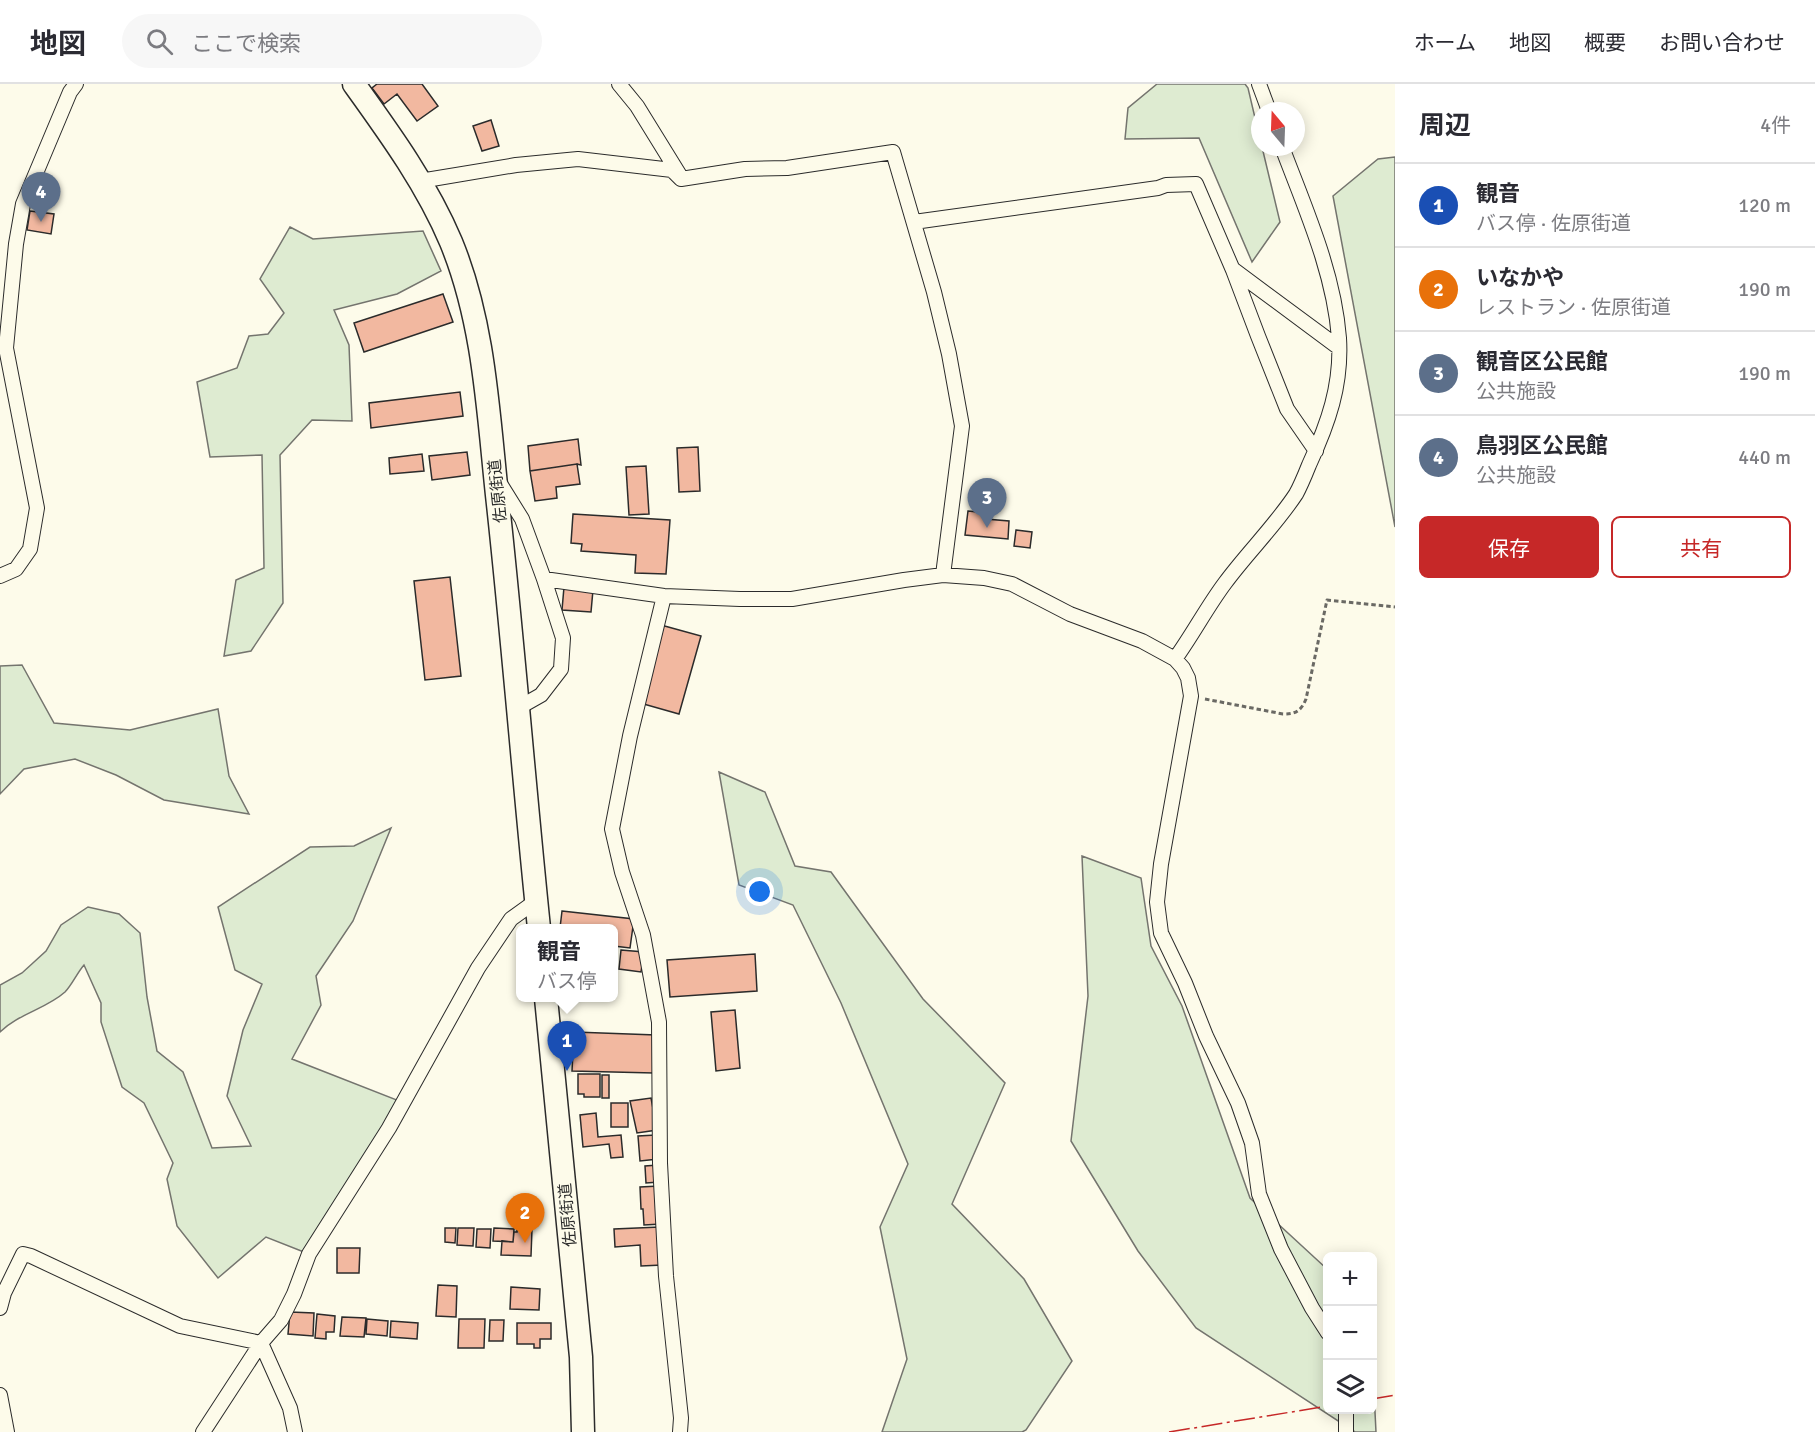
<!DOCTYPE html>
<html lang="ja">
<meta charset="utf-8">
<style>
body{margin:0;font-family:Signika,"Noto Sans JP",sans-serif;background:#f7f7f7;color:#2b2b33}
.controls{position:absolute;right:18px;bottom:18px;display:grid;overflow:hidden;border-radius:9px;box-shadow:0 3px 15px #0003}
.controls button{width:54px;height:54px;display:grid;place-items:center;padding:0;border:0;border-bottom:2px solid #e1e1e2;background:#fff;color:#2b2b33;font:30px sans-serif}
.compass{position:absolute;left:1251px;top:18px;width:54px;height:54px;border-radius:50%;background:#fff;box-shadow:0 3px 15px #0003;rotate:341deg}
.you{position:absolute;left:760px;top:808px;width:21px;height:21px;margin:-15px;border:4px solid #fff;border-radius:50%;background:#1a73e8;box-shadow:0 0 0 9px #1a73e833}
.badge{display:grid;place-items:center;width:39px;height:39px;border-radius:50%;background:#c62828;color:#fff;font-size:20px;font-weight:700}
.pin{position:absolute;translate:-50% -50px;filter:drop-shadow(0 2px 3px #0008)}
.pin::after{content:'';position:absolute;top:32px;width:21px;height:18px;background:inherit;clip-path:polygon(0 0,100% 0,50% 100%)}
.popup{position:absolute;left:516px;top:840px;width:102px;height:78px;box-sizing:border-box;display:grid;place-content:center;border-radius:9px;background:#fff;filter:drop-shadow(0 2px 4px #0005);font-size:20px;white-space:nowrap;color:#7c7c81}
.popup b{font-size:22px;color:#2b2b33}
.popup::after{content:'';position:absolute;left:50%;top:100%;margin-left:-12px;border:12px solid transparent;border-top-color:#fff}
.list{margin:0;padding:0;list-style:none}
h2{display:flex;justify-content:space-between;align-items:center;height:78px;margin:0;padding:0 24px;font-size:26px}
h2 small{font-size:20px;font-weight:400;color:#7c7c81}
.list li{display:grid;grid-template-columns:39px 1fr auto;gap:18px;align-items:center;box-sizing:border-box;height:84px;padding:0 24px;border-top:2px solid #e1e1e2}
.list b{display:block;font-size:22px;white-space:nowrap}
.list p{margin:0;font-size:20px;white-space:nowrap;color:#7c7c81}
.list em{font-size:20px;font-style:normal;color:#7c7c81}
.actions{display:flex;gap:12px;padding:18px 24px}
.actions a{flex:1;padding:14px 0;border:2px solid #c62828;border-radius:9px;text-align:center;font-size:21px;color:#c62828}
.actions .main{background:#c62828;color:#fff}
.icon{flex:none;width:33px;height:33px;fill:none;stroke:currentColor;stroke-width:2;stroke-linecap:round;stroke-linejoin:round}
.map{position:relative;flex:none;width:1395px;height:1348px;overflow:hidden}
header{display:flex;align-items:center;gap:36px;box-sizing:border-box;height:84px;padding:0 30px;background:#fff;border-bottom:2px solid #e1e1e2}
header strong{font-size:28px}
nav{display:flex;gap:33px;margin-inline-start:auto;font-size:21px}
.search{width:420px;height:54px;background:#f7f7f7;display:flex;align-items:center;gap:15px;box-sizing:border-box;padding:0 21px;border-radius:33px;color:#7c7c81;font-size:22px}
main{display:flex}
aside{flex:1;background:#fff}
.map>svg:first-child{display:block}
.green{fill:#deebd1;stroke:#74746e;stroke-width:1.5}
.building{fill:#f2b8a0;stroke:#2b2b2b;stroke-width:1.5}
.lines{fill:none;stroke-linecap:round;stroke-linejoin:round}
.minor-casing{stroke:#2b2b2b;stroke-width:16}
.trunk-casing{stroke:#2b2b2b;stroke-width:25}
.path{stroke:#6a6964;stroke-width:3;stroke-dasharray:4.5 3;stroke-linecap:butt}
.minor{stroke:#fdfbea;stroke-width:14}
.trunk{stroke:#fdfbea;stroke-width:22}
.power{stroke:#c62828;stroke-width:1.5;stroke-dasharray:21 4.5 3 4.5;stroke-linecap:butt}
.labels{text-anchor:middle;stroke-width:4.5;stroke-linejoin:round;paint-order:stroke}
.street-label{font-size:16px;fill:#2b2b2b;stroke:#fdfbea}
</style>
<header>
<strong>地図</strong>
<div class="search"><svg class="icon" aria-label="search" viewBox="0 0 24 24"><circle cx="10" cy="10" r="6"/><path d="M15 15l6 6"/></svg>ここで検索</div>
<nav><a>ホーム</a><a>地図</a><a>概要</a><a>お問い合わせ</a></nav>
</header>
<main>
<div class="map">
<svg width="1395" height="1348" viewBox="0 0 1395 1348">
<rect width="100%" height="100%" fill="#fdfbea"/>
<path class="green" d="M1157,0h88l3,4 12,51v8h2l18,75 -28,40 -53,-124 -74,1 3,-31z
M1395,73v370l-62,-331 45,-37z
M290,143l23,12 110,-8 18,40 -44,23 -63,16 15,35 3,76 -40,-1 -32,35 3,148 -32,48 -27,5 12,-76 28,-12 -2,-113 -52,2 -13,-75 40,-14 12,-32 19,-2 16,-21 -24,-34z
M22,581l32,58 76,7 88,-21 11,67 20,38 -85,-14 -48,-25 -41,-16 -51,10 -24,25v-128z
M719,688l46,20 30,74 36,6 92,127 82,84 -53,121 72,75 48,82 -46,69 -4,2h-140l25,-73 -27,-132 28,-63 -67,-161 -48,-98 -54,-20z
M391,744l-38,93 -37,55 5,29 -29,54 110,43 -93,152 -43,-17 -48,41 -41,-52 -10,-47 6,-16 -29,-60 -22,-16 -21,-65v-19l-17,-38c-7,8 -12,20 -19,27 -19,17 -47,22 -65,40v-47l22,-12 24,-22 15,-26 27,-18 31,7 21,19 7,64 10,54 26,21 29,76 39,-2 -24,-50 16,-66 19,-46 -27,-14 -17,-63 92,-60 44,-1z
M1082,772l59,22 10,68 31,60 68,192 77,71 1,141h44l1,-38 3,60h-21l-159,-104 -58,-77 -67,-110 17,-145z"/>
<path class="building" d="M377,0h45l16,22 -21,15 -20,-27 -13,10 -12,-16z
M491,36l8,26 -17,5 -9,-25z
M30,127l24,3 -3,20 -24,-4z
M443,210l10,28 -89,30 -10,-29z
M460,308l3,24 -92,12 -2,-25z
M578,355l3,26 -4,-1 -47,7 -2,-25z
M698,363l2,44 -21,1 -2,-44z
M467,368l3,23 -38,5 -3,-24z
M422,370l2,17 -34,3 -1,-16z
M577,380l3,20 -24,3 1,11 -22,3 -5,-30z
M646,382l3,48 -20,1 -3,-48z
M968,427l19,2 -1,6 23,2 -1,18 -43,-4z
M573,430l97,6 -4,54 -31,-1 1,-18 -55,-4 1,-7 -11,-1z
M1016,446l16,2 -2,16 -16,-2z
M450,493l11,99 -36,4 -11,-99z
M564,503l29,3 -2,22 -29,-2z
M661,541l40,11 -22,78 -39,-11z
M562,827l72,8 -4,29 -16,-2v-18h-54z
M621,866l23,2 -3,20 -22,-3z
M755,870l2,37 -87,6 -3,-37z
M735,926l5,58 -24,3 -5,-59z
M574,948l82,3 -2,38 -82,-2z
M578,990h22v23h-16v-3h-6z
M602,991h7v23h-7z
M651,1014l6,32 -20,3 -7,-32z
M611,1019h17v24h-17z
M596,1029l2,24 23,-2 2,22 -12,1 -2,-14 -26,3 -3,-32z
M656,1051l2,24 -18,2 -2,-25z
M658,1081l1,17 -13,1 -1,-17z
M659,1102l2,38 -17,1 -1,-16h-2l-1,-22z
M660,1143l2,38 -21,1 -1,-21 -25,2 -1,-18z
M445,1144h11l-1,15 -10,-1z
M458,1144h16l-1,18 -16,-1z
M494,1144l20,1 -1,13 -20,-1z
M517,1144l15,1 -1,27 -30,-1 1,-14 11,1 1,-10h3z
M477,1145h14l-1,19 -14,-1z
M337,1164h23l-1,25h-22z
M438,1201l19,1 -1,31 -20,-1z
M511,1203l29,2 -1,21 -29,-1z
M290,1228l24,1 -1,23 -25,-2z
M317,1230l18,2 -1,16h-8v7l-11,-1z
M342,1233l24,1 -2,19 -24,-1z
M367,1235l21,2 -1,15 -21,-2z
M459,1235h26l-1,29h-26z
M490,1236h14l-1,21h-14z
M391,1237l27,2 -1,16 -27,-2z
M517,1239h34v16h-11v9h-6v-4h-17z"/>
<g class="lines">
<defs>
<path id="minor" d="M619,0l18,22 42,68
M1259,0l10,27
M681,95l64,-10 42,-1 106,-16 41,140 15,62 13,72 -19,149
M420,97l96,-16 62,-6 94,11 9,9
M914,138l244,-34 8,-3 30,-1 37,86 25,66 29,73 29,42
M1234,186l104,77
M499,398l23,37 22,60 19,59 -2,31 -20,26 -23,13
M0,492l16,-7 14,-20 7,-41 -31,-160 10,-104 7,-40 47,-112 6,-8
M544,495l120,17 76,3h52l112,-19 39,-5 41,3 28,6 58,30 72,27 33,18 8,9 5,10 3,18 -30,168 -4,38 4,31 24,50 21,53 32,67 14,40 7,51 22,55 31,59 16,25
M664,512l-34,140 -18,93 10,43 21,63 16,87 1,141 6,113 15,142 -1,14
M1175,575c18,-25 32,-52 50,-76 22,-30 50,-57 71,-89 5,-9 9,-19 13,-29 19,-41 33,-80 30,-127 -5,-66 -34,-130 -57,-191
M0,1224l4,-15 19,-39 8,2 149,70 81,17
M261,1259l29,65 5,24
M0,1311l7,37
M203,1348l58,-89 20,-23 13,-26 15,-40 80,-126 89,-160 33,-49 25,-18
M1346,1348v-22"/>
<path id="trunk" d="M354,0c36,50 73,101 97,158 33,80 37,168 46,253 16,145 27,289 42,433
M546,914l35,359 2,75"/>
</defs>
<use href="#minor" class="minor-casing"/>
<use href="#trunk" class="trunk-casing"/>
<path class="path" d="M1205,615l78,15c13,0 18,-3 23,-15l21,-99 68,7"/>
<use href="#minor" class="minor"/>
<use href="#trunk" class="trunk"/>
<path class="power" d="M1372,1315l23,-4
M1169,1348l159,-26"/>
</g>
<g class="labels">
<g class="street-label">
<text transform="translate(497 407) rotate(-96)" y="6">佐原街道</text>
<text transform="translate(567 1131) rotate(-95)" y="6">佐原街道</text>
</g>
</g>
</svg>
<div class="controls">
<button>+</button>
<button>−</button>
<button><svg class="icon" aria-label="layers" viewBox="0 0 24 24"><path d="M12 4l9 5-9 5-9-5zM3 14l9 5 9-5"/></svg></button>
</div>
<svg class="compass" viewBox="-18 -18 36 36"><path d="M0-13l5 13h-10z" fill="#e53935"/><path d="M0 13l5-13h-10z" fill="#7c7c81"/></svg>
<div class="you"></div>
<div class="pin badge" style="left:567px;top:987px;background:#1a4fb4">1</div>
<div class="popup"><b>観音</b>バス停</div>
<div class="pin badge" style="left:525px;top:1159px;background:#e8710a">2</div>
<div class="pin badge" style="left:987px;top:444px;background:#5c6f8a">3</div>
<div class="pin badge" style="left:41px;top:138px;background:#5c6f8a">4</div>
</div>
<aside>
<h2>周辺<small>4件</small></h2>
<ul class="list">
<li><span class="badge" style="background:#1a4fb4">1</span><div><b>観音</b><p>バス停 · 佐原街道</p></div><em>120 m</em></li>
<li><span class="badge" style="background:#e8710a">2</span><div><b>いなかや</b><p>レストラン · 佐原街道</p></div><em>190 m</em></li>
<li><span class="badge" style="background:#5c6f8a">3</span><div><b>観音区公民館</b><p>公共施設</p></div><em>190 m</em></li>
<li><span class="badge" style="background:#5c6f8a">4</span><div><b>鳥羽区公民館</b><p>公共施設</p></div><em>440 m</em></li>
</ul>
<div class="actions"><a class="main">保存</a><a>共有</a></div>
</aside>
</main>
